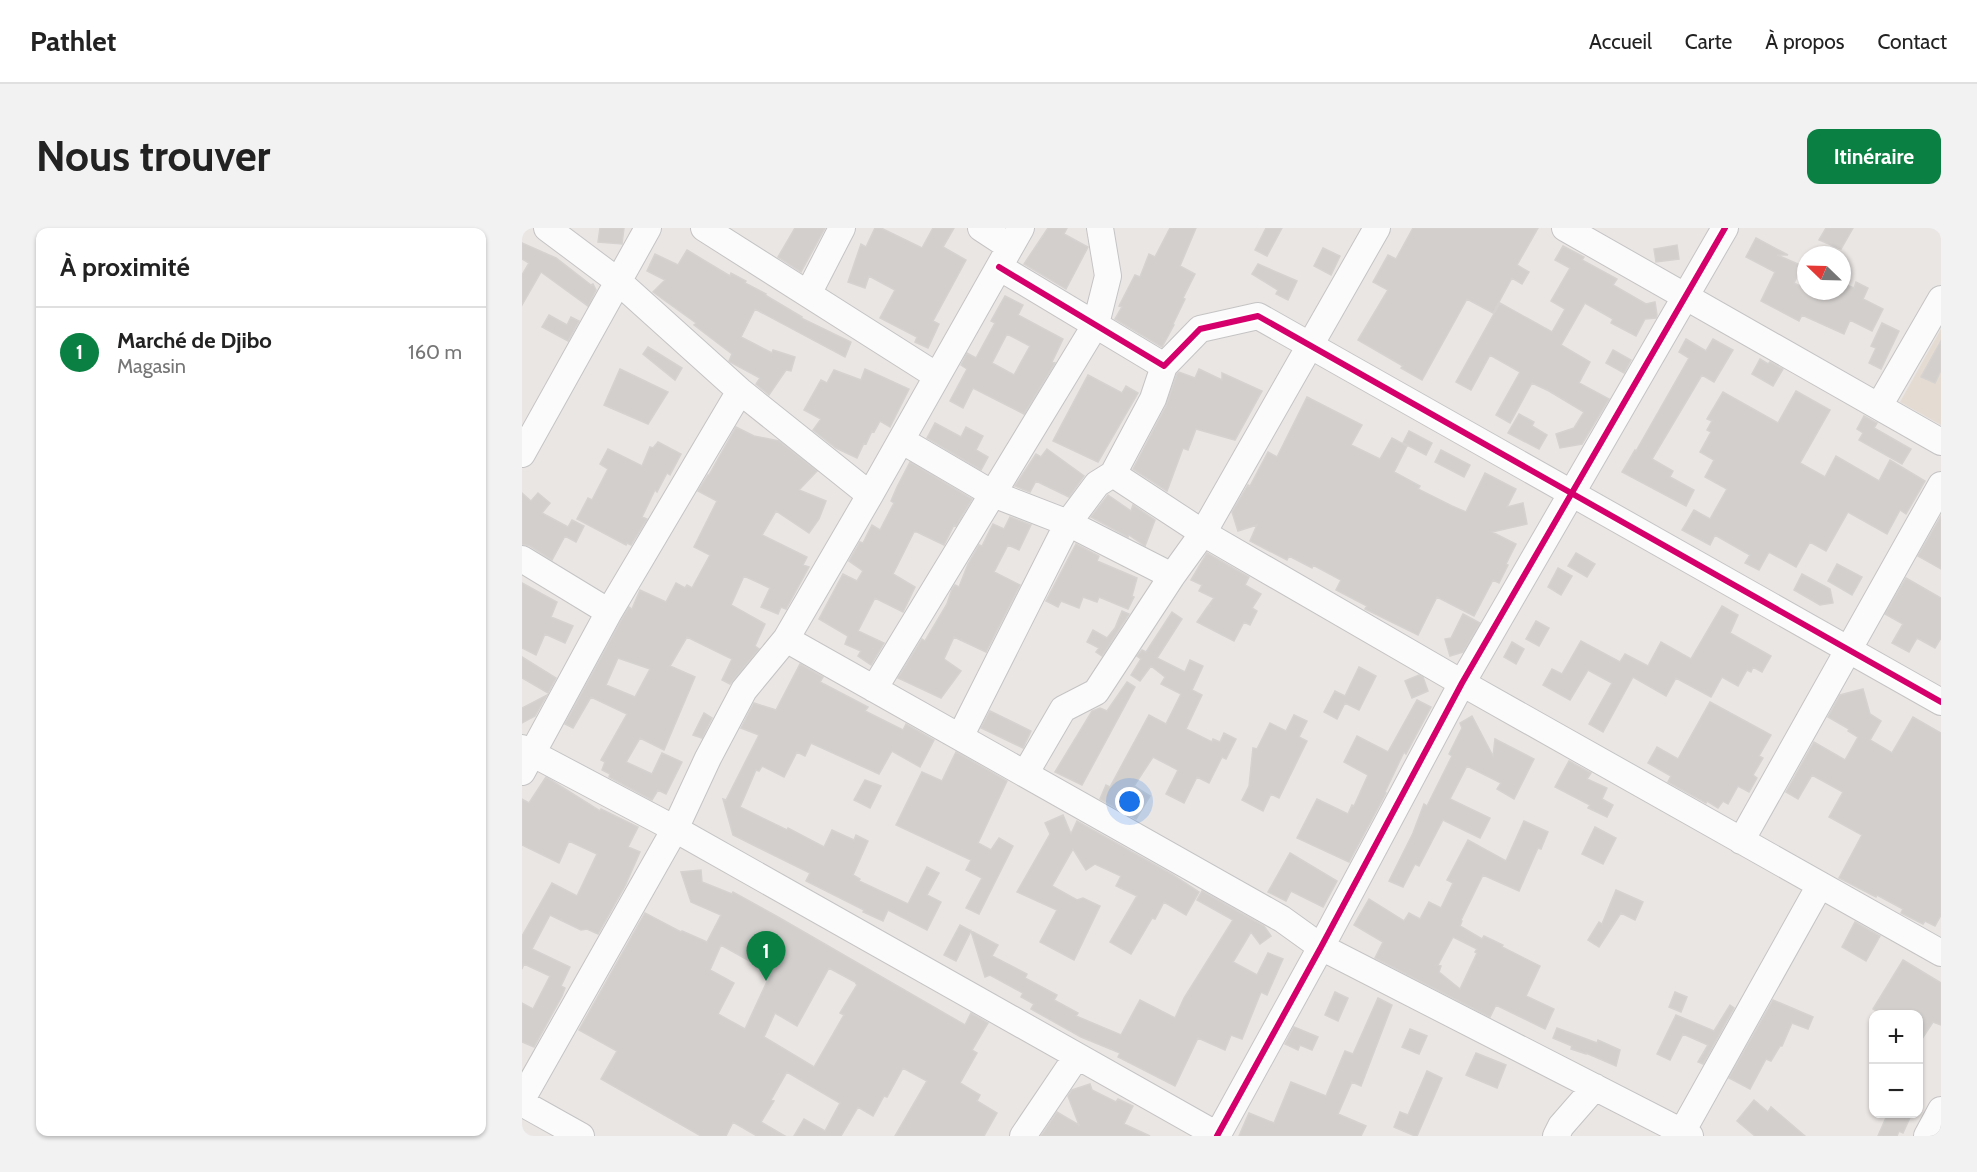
<!DOCTYPE html>
<html lang="fr">
<meta charset="utf-8">
<style>
body{margin:0;font-family:Cabin,sans-serif;background:#f2f2f2;color:#222}
.controls{position:absolute;right:18px;bottom:18px;display:grid;overflow:hidden;border-radius:12px;box-shadow:0 2px 4px #0004}
.controls button{width:54px;height:54px;display:grid;place-items:center;padding:0;border:0;border-bottom:2px solid #e0e0e0;background:#fff;color:#222;font:30px sans-serif}
.compass{position:absolute;left:1275px;top:18px;width:54px;height:54px;border-radius:50%;background:#fff;box-shadow:0 2px 4px #0004;rotate:293deg}
.you{position:absolute;left:608px;top:574px;width:21px;height:21px;margin:-15px;border:4px solid #fff;border-radius:50%;background:#1a73e8;box-shadow:0 0 0 9px #1a73e833}
.badge{display:grid;place-items:center;width:39px;height:39px;border-radius:50%;background:#0b8043;color:#fff;font-size:20px;font-weight:700}
.pin{position:absolute;translate:-50% -50px;filter:drop-shadow(0 2px 3px #0008)}
.pin::after{content:'';position:absolute;top:32px;width:21px;height:18px;background:inherit;clip-path:polygon(0 0,100% 0,50% 100%)}
.list{margin:0;padding:0;list-style:none}
h2{display:flex;justify-content:space-between;align-items:center;height:78px;margin:0;padding:0 24px;font-size:26px}
h2 small{font-size:20px;font-weight:400;color:#767676}
.list li{display:grid;grid-template-columns:39px 1fr auto;gap:18px;align-items:center;box-sizing:border-box;height:90px;padding:0 24px;border-top:2px solid #e0e0e0}
.list b{display:block;font-size:22px;white-space:nowrap}
.list p{margin:0;font-size:20px;white-space:nowrap;color:#767676}
.list em{font-size:20px;font-style:normal;color:#767676}
.map{position:relative;flex:none;width:1419px;height:908px;overflow:hidden;border-radius:12px}
header{display:flex;align-items:center;gap:36px;box-sizing:border-box;height:84px;padding:0 30px;background:#fff;border-bottom:2px solid #e0e0e0}
header strong{font-size:28px}
nav{display:flex;gap:33px;margin-inline-start:auto;font-size:21px}
.intro{display:flex;align-items:center;justify-content:space-between;box-sizing:border-box;height:144px;padding:0 36px}
h1{margin:0;font-size:42px}
.button{padding:15px 27px;border-radius:12px;background:#0b8043;color:#fff;font-size:21px;font-weight:700}
main{display:flex;gap:36px;padding:0 36px}
aside{flex:1;background:#fff;border-radius:12px;box-shadow:0 2px 4px #0004}
.map>svg:first-child{display:block}
.education{fill:#e4dbd3}
.building{fill:#d2cfcd;stroke:#d5d2d0;stroke-width:1.5;fill-rule:evenodd}
.lines{fill:none;stroke-linecap:round;stroke-linejoin:round}
.minor-casing{stroke:#c5c4c4;stroke-width:28}
.minor{stroke:#fcfbfb;stroke-width:26}
.cycleway-casing{stroke:#fff;stroke-width:10}
.cycleway{stroke:#d6006c;stroke-width:6}
</style>
<header>
<strong>Pathlet</strong>
<nav><a>Accueil</a><a>Carte</a><a>À propos</a><a>Contact</a></nav>
</header>
<div class="intro"><h1>Nous trouver</h1><a class="button">Itinéraire</a></div>
<main>
<aside>
<h2>À proximité<small></small></h2>
<ul class="list">
<li><span class="badge">1</span><div><b>Marché de Djibo</b><p>Magasin</p></div><em>160 m</em></li>
</ul>
</aside>
<div class="map">
<svg width="1419" height="908" viewBox="0 0 1419 908">
<rect width="100%" height="100%" fill="#eae6e4"/>
<path class="education" d="M1419,101v96l-41,-23z"/>
<path class="building" d="M78,0h24l-2,16 -24,-2z
M273,0h30l-24,44 -23,-15z
M353,0h6l41,20 11,-20h21l-11,19 23,13 -33,61 6,3 -11,24 -13,-6 2,-5 -37,-19 15,-28 -26,-14 -4,12 -17,-6 13,-38 5,3z
M526,0h19l-3,6 24,13 -22,42 -42,-25z
M648,0h26l-16,38 15,8 -12,24 2,1 -12,25 1,1 -12,22 -47,-28 7,-12 -3,-1 16,-31 5,2 9,-23 6,3z
M744,0h16l-15,28 -12,-6z
M891,0h125l-21,37 12,7 -7,12 -10,-6 -19,35 -26,-14 -45,81 -21,-12 2,-2 -45,-26 30,-50 -15,-8 15,-27 8,4z
M1304,0h27l-12,21 -22,-9z
M1234,10l32,17h-11l26,11 -9,17 12,6v2h36v-8l12,5 2,-6 12,6 -5,11 20,10 -11,22 -22,-11 -6,14 -42,-19 -3,6 -38,-20 14,-29 -29,-15z
M0,15l34,15 35,27 2,-1 3,6 -8,16 -47,-34 -19,33v-30l7,-12 -7,-4z
M1155,17l2,14 -23,3 -2,-13z
M1041,18l21,11 -2,3 35,19 -4,6 33,19 9,-2 2,13 -1,3 -11,1 -9,17 -25,-13 2,-4 -28,-16 -24,42 29,17 -11,21 30,16 -27,45 -22,4 -4,-14 18,-6 10,-16 -35,-21 -17,-8 -22,40 -14,-8 24,-43 -30,-17 -19,35 -15,-8 44,-79 52,29 13,-23 -14,-8 19,-33 -15,-8z
M801,20l17,8 -9,19 -17,-9z
M165,22l43,26 1,-3 15,8 -1,2 21,11 -1,1 37,22 -1,1 50,24 -6,15 -90,-48 -14,28 31,16 1,-3 22,7 -4,14 -5,-1 -17,25 -13,-11 4,-6 -30,-16 -1,-1 3,-7 -38,-29 2,-2 -43,-31 12,-12 -18,-9 8,-17 23,11z
M736,36l39,17 -9,19 -12,-6 2,-4 -26,-16z
M483,68l18,9 -5,10 45,24 -11,23 3,1 -31,51 -51,-26 -10,20 -13,-7 17,-32 -6,-4 6,-12 9,5 19,-35 -4,-2zM485,106l23,12 -16,29 -22,-12z
M27,87l18,10 4,-8 8,4 -11,20 -26,-14z
M1360,95l17,8 -18,38 -12,-6 7,-15 -5,-2z
M1164,111l20,12 7,-12 20,11 -19,32 -12,-7 -50,84 21,12 -3,6 24,13 -8,16 -64,-34 13,-22 1,1 53,-93 -10,-6z
M1419,113v29l-6,13 -14,-6z
M126,119l34,21 -7,12 -32,-26z
M1091,122l18,10 -7,13 -18,-10z
M1238,131l8,5 2,-2 13,7 -10,17 -21,-12z
M98,141l48,23 -20,32 -44,-19z
M343,141l44,20 -19,38 -10,-6 -6,11 -2,-1 -6,13 -2,-1 -7,15 -21,-10 -23,-18 8,-11 -17,-9 17,-30 6,3 7,-13 27,10z
M677,141l23,11v-7l40,18 -27,49 -39,-11 -8,21 -5,-2 -16,43 -34,-22 33,-63 11,-32 2,-2 16,6z
M566,147l34,18 4,-7 12,7 -40,69 -45,-21z
M1274,163l34,19 -30,53 25,14 11,-21 43,25 11,-21 35,21 -19,33 -6,-4 -13,24 -39,-22 -22,39 -16,-9 -14,25 -27,-15 -10,18 -14,-7 5,-8 -35,-20 -5,10 -28,-15 12,-20 16,9 17,-30 -22,-12 9,-17 -14,-8 11,-20 -4,-2 5,-9 -5,-2 16,-27 55,31z
M785,169l55,28 -11,20 29,14 12,-21 15,8 -13,26 26,14 -2,3 34,17 14,6 19,-39 31,16 -9,18 16,-4 4,21 -35,8 24,12 -10,20 2,1 -9,18 -6,-3 -19,36 -37,-19 -19,38 -53,-26 2,-3 -31,-16 5,-10 -28,-15 -1,3 -23,-12 -2,4 -37,-19 7,-16 -19,6 -6,-19 16,-27 2,1 18,-34 9,5z
M997,186l15,8 -2,4 15,9 -8,14 -31,-16z
M1342,188l13,7 -3,5 37,21 -9,15 -43,-24 4,-7 -6,-4z
M413,195l26,14 5,-10 17,9 -7,14 12,7 -7,13 -54,-32z
M214,199l18,9 25,5 38,30 -18,19 27,11 -7,18 -10,14 -33,-22 -14,24 45,22 -4,8 6,2 -23,42 -5,-2 -3,7 -17,-7 9,-19 -26,-12 -13,29 34,19 -10,22 4,3 -29,35 -8,-4 10,-21 -45,-22 -17,29 25,11 -31,73 -24,-12 -14,24 26,12 10,-21 20,9 -16,32 -8,-4 -6,10 -43,-23 1,-3 -8,-4 3,-8 -4,-2 26,-46 -36,-17 -18,31 -8,-4 57,-105 7,-12 3,2 8,-19 26,12 10,-19 9,5 2,-3 5,3 18,-33 -16,-8 23,-46 -19,-10 10,-16h1zM96,430l32,11 -15,28 -29,-12z
M887,203l23,12 -6,12 -23,-12z
M136,214l23,12 -11,21 -3,-2 -10,19 -2,-2 -13,27 5,2 -16,26 -4,-2 -1,2 -49,-26 11,-21 4,2 16,-31 -8,-5 8,-15 34,17 8,-19 3,1z
M525,221l37,27 -15,21 -33,-16 -6,11 -15,-6 21,-32 5,3z
M919,222l29,15 -6,12 -29,-15z
M388,234l62,37 -16,27 -2,-1 -10,20 -27,-13h-3l-21,42 22,13 -11,23 -1,2 -28,-14 -17,33 26,12 -13,22 -13,-9 3,-5 -16,-7 3,-8 -29,-17 24,-45 14,7 6,-10 -14,-10 11,-19 3,1 9,-18 8,5 14,-27 -3,-2 6,-14z
M0,265l9,8 7,-8 12,10 -8,10 26,14 4,-7 12,6 -8,16 -11,-6 -13,24 -22,-14 -8,-2z
M586,267l23,16 2,-6 22,15 -10,26 -16,-11 -1,2 -37,-20z
M1419,288v53l-23,-13z
M488,289l21,8 -12,25 -11,-5 -14,27 26,13 -34,67 -32,-15 -10,22 17,12 -20,27 -43,-20 24,-39 3,2 22,-37 5,-15 3,-4 4,2 9,-23 11,-19 3,1 11,-22 11,5z
M554,316l23,12 -2,5 40,17 -5,18 2,1 -6,12 -29,-12 -2,5 -14,-5 -4,11 -18,-7 -3,6 -12,-6z
M685,325l42,24 -4,8 16,9 -9,14 5,3 -7,14 -6,-3 -10,19 -37,-19 11,-16h3l-2,-1 5,-7 -15,-7 3,-6 -11,-5z
M1054,325l19,11 -8,13 -19,-11z
M1315,336l25,13 -10,18 -24,-14z
M1036,340l14,8 -11,19 -13,-8z
M1280,346l28,15 3,14 -13,2 -26,-15z
M1384,350l35,20v40l-6,10 -18,-10 -8,14 -17,-9 11,-19 -18,-10z
M0,355l35,19 -6,15 22,9 -8,17 -20,-9 -9,21 -14,-7z
M1200,378l16,9 -8,18 41,23 -9,16 -9,-5 -2,5 -4,-2 -9,16 -16,-9 -11,20 -35,-19 -10,18 -33,-19 -30,55 -14,-8 23,-41 -24,-13 -18,30 -27,-15 9,-16 10,5 19,-33 39,21 5,-8 23,12 13,-24 30,17z
M600,383l7,3 -27,42 -6,-4 3,-4 -12,-6 6,-12 14,8 8,-10z
M650,384l10,7 -25,39 28,14 5,-12 13,6 -11,24 10,5 -16,34 26,13 1,-3 7,3 4,-9 12,6 -10,20 -4,-2 -13,26 -12,-6 -13,26 -18,-9 12,-24 -25,-13 -19,29 16,10 -14,23 -36,-20 6,-14 4,2 39,-72 17,9 15,-30 -20,-10 4,-7 -14,-11 -11,15 -9,-6 10,-16 -4,-3 5,-6 4,2z
M941,386l17,9 -17,29 -13,4 -5,-17 6,-1z
M1014,393l13,7 -10,18 -13,-7z
M990,414l12,7 -8,15 -12,-7z
M0,429l34,21 -8,15 -26,-15z
M278,436l23,13 -3,5 48,25 -3,4 38,19 3,-6 28,16 -14,27 -28,-16 -13,23 -68,-31 -6,13 -8,-4 -13,25 -22,-11 -3,5 -3,-1 -16,37 47,23 1,-2 36,19 8,-17 22,10 2,-5 12,6 -15,34 7,4 -1,2 49,23 19,-37 12,6 -12,22 14,7 -14,28 -39,-20 -5,11 -20,-9 1,-2 -58,-29 4,-8 -77,-38 -10,-36 3,1 33,-65 -18,-7 13,-25 22,7z
M837,439l17,9 -17,34 -14,-7 -8,16 -13,-7 11,-21 10,5z
M897,447l4,2 5,14 -16,7 -7,-17z
M605,454l8,5 -53,98 -27,-13 37,-61 8,-3 7,3z
M1341,461l7,25 11,7 -11,19 22,13 21,-36 28,16v182l-6,11 -10,-5 -2,3 -22,-11 2,-4 -26,-14 -1,2 -37,-19 23,-43 -33,-18 14,-25 -31,-17 -14,24 -12,-7 28,-50 31,18 13,-23 -10,-6 1,-2 -21,-12 12,-22z
M25,467l-12,21 -13,7v-15z
M895,472l14,7 -25,47 -2,-2 -19,40 1,1 -37,69 -52,-24 20,-39 31,15 4,-9 2,1 14,-31 -24,-13 13,-26 31,16z
M1188,474l61,33 -12,21 4,2 -10,17 4,3 -8,14 -11,-6 -10,18 -5,-3 -5,7 -11,-7 -1,2 -38,-21 3,-6 -23,-13 9,-16 21,12z
M468,483l41,20 -8,17 -42,-20z
M182,485l8,5 -10,20 -9,-3z
M772,487l13,6 -8,16 8,4 -28,57 -8,-4 -8,17 -21,-11 7,-14 4,-38 4,1 13,-26 16,8z
M950,488l21,40 2,-17 39,20 -20,40 -17,-10 4,-6 -34,-17 -17,33 40,19 -10,20 -37,-18 -24,46 -4,-2 -12,23 -14,-6 24,-48 11,-29 3,2 25,-50 -3,-2 13,-26 -2,-5z
M434,524l51,29 -29,62 13,7 8,-12 14,8 -34,68 -13,-6 16,-30 -16,-8 5,-10 -75,-35 26,-53 20,9z
M1047,533l22,12 -4,6 20,9 -5,11 11,6 -6,12 -19,-9 2,-3 -35,-18z
M24,549l54,34 1,-2 37,18 -10,20 12,5 -15,34 -27,48 -11,-5 -6,1 -31,-15 -18,34 38,18 -9,19 4,2 -3,8 -28,51 -12,-5v-39l11,6 17,-33 -26,-12 -2,5v-33l30,-53 25,13 20,-42 -28,-13 -10,22 -37,-18v-46l7,4z
M343,552l16,6 -11,22 -16,-8z
M541,587l8,19 6,-13 96,54 26,17 -13,23 -22,-13 -9,17 -3,-1 -21,36 -21,-12 27,-46 -21,-10 5,-10 -26,-12 -9,6 -13,-21 -21,37 25,14 6,-2 17,8 -26,54 -34,-18 17,-32 -40,-18 33,-58 -5,-11z
M1002,593l24,11 -7,17 -3,-1 -19,43 -36,-16 -22,45 1,1 -2,5 22,13 2,-3 19,9 -1,2 38,19 -14,30 28,13 -9,20 -49,-24 -6,12 -115,-59 8,-16 -29,-17 15,-26 35,22 5,-8 11,6 9,-17 12,6 12,-25 -6,-3 21,-40 38,21zM931,709l24,12 -2,3 2,1 -17,36 -21,-17 2,-6 -3,-1z
M1073,599l21,11 -13,26 -21,-10z
M768,625l47,28 -14,26 -32,-16 -5,10 -18,-9z
M179,642l1,12 30,12 1,-2 45,25 187,108 6,-12 17,10 -16,27 5,3 -17,30 20,12 -3,6 20,12 -13,23h-89l32,-55 -24,-13 -16,29 -3,-1 -11,20 -15,-9 -17,29h-47l10,-17 21,12 15,-28 -53,-31 -16,28 3,1 -13,21 24,14h-28l-24,-14 -7,14h-25l-100,-57 16,-28 -38,-21 66,-117 36,19 1,-1 25,11 14,-27 -30,-13 -10,-30zM199,717l50,28 -26,56 -27,-15 16,-31 -24,-13zM307,740l26,14 2,3 -17,28 4,2 -30,52 -50,-30 11,-24 22,13z
M1094,662l27,12 -8,18 -14,-7 -22,34 -11,-7 11,-18 3,2z
M680,663l62,35 7,10 -11,8 -9,-12 -18,30 24,13 11,-22 15,6 -16,36 -6,-3 -19,47 -11,-4 -6,15 -27,-12 -23,48 -57,-29 2,-4 -39,-16 -50,-28 3,-5 -13,-7 2,-4 -33,-18 -5,2 -14,-46 -15,30 -12,-6 16,-30 38,20 -6,11 35,18 -2,4 32,17 -3,5 24,13 -2,3 45,19 19,-35 35,18 9,-20 49,-78 -36,-20z
M1333,694l25,14 -14,25 -24,-14z
M1381,732l38,23v42l-8,-3 -15,23v-31h-36l-9,-5z
M813,764l13,6 -10,23 -13,-6z
M1153,764l12,5 -6,15 -12,-5z
M856,770l14,7 -31,81 -9,-4 -14,32 28,12 -5,10h-122l10,-23 25,10 17,-41 35,14 19,-45 8,3z
M1251,772l40,17 -5,12 -16,-6 -10,23h-2l-9,15 -5,-2 -16,30 -21,-11z
M1208,777l4,3 -31,56 -5,-2 10,-17 -25,-11 -13,26 -13,-6 19,-39 38,16z
M772,799l24,10 -6,13 -12,-5 -2,5 -13,-6z
M1035,800l40,15 1,-3 22,10 -4,16 -30,-13v1l-15,-5 1,-3 -19,-8z
M888,801l17,7 -8,18 -17,-7z
M954,825l30,12 -9,23 -31,-13z
M905,843l15,7 -25,58h-2l-21,-9 6,-15 8,3z
M568,856l2,6 24,12 2,-3 15,7 -9,18 26,12h-109l16,-24 22,13 -11,-29 4,-6z
M1232,872l14,12 3,-5 34,29h-50l-18,-15z
M1366,885h24l-9,20 -4,-2 -2,5h-19z"/>
<g class="lines">
<defs>
<path id="minor" d="M25,0l72,54 121,109 130,104
M182,0l233,148
M459,0l29,19
M1043,0l376,214
M477,39l165,99 36,-37 58,-13 683,386
M286,66l34,-66
M1357,178l62,-107
M379,212l92,54 75,29 104,53
M0,226l126,-226
M591,246l90,59 259,150 479,270
M0,331l87,53
M264,411l496,280 39,28 369,189
M352,461l222,-365 12,-48 -8,-48
M438,509l108,-214 29,-39 16,-10 40,-75 11,-33
M0,520l153,81 544,307
M0,544l87,-160 131,-221
M503,546l38,-65 33,-17 76,-116 31,-43 174,-305
M1219,613l200,-356
M0,871l153,-270 33,-71 36,-68 42,-51 84,-144 151,-267
M0,875l59,33
M1160,904l138,-247
M501,908l54,-80
M695,908l104,-189 141,-264 263,-455
M1034,908l5,-10 34,-39
M1405,908l14,-26"/>
</defs>
<use href="#minor" class="minor-casing"/>
<use href="#minor" class="minor"/>
<defs>
<path id="cycleway" d="M477,39l165,99 36,-37 58,-13 683,386
M695,908l104,-189 141,-264 263,-455"/>
</defs>
<use href="#cycleway" class="cycleway-casing"/>
<use href="#cycleway" class="cycleway"/>
</g>
</svg>
<div class="controls">
<button>+</button>
<button>−</button>
</div>
<svg class="compass" viewBox="-18 -18 36 36"><path d="M0-13l5 13h-10z" fill="#e53935"/><path d="M0 13l5-13h-10z" fill="#767676"/></svg>
<div class="you"></div>
<div class="pin badge" style="left:244px;top:753px">1</div>
</div>
</main>
